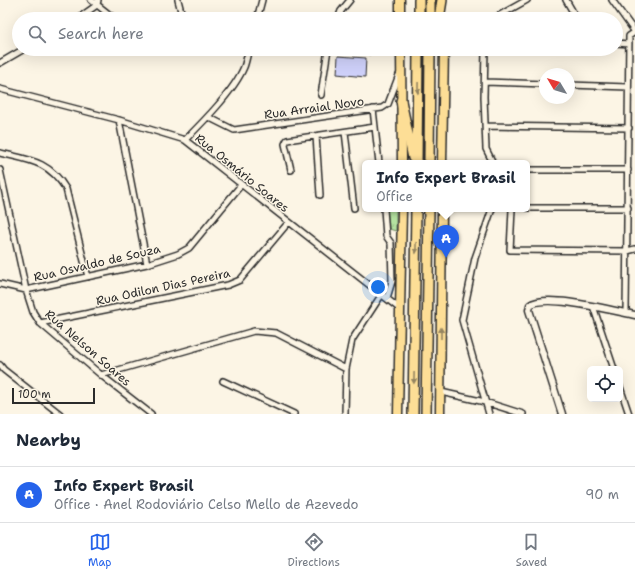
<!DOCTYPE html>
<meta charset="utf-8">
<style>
body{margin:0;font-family:"Shantell Sans",sans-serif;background:#f6f6f7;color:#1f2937}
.controls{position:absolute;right:12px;bottom:12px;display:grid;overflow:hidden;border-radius:6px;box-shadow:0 4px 16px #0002}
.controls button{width:36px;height:36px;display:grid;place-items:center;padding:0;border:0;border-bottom:1px solid #e0e1e3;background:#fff;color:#1f2937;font:20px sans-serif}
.compass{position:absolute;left:539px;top:68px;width:36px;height:36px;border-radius:50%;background:#fff;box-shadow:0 4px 16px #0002;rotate:308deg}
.scale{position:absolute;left:12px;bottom:10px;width:83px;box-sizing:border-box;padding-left:4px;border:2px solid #2b2b2b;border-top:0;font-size:11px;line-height:14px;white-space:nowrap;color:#2b2b2b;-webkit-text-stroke:3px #fcf5e5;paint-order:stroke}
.you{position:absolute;left:378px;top:287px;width:14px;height:14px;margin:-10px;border:3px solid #fff;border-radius:50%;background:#1a73e8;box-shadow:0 0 0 6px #1a73e833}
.badge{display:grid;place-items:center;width:26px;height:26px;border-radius:50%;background:#2563eb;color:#fff;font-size:13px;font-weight:700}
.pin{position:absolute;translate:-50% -33px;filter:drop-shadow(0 1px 2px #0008)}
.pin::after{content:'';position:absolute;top:21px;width:14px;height:12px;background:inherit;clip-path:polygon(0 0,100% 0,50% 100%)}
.popup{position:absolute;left:362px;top:160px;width:168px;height:52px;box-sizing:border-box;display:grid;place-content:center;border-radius:6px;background:#fff;filter:drop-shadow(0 1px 3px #0005);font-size:13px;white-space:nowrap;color:#747a83}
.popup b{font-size:15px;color:#1f2937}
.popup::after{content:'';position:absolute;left:50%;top:100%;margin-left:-8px;border:8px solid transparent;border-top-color:#fff}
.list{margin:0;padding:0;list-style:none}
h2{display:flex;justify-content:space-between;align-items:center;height:52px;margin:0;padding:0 16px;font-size:17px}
h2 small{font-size:13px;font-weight:400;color:#747a83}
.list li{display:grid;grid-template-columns:26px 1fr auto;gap:12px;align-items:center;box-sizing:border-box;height:56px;padding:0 16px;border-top:1px solid #e0e1e3}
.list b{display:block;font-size:15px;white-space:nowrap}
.list p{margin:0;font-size:13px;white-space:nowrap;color:#747a83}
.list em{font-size:13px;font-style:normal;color:#747a83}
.icon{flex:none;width:22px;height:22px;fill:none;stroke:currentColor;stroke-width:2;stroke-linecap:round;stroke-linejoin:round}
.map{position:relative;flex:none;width:635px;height:414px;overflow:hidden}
.search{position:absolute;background:#fff;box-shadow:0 4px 16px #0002;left:12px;right:12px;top:12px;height:44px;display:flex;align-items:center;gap:10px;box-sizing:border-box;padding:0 14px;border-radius:22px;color:#747a83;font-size:15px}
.sheet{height:108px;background:#fff}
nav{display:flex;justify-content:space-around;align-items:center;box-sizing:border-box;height:56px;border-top:1px solid #e0e1e3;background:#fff;font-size:11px;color:#747a83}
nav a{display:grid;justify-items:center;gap:2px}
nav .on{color:#2563eb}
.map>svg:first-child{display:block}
.park{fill:url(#park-tufts);stroke:#708666}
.building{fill:#ced0f9;stroke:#2b2b2b}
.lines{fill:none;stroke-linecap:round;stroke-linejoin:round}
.minor-casing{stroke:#2b2b2b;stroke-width:8}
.tertiary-casing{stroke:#2b2b2b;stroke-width:9}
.primary-casing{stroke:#2b2b2b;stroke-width:11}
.motorway-casing{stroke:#2b2b2b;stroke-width:12}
.minor{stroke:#fcf5e5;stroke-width:5}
.tertiary{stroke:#fcf5e5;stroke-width:6}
.primary{stroke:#fdde96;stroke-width:8}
.motorway{stroke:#fdde96;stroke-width:9}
.oneway{fill:#948460}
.labels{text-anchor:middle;stroke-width:3;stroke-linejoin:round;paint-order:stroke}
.street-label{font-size:12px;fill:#2b2b2b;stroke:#fcf5e5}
</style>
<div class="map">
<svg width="635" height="414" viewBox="0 0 635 414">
<defs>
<pattern id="park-tufts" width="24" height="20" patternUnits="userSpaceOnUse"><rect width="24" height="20" fill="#b4e2a0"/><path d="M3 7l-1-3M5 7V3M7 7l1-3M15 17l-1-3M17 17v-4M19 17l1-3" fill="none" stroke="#9bc28a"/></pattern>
</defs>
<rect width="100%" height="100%" fill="#fcf5e5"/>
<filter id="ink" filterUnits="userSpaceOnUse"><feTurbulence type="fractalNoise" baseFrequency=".025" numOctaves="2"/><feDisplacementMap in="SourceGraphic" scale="8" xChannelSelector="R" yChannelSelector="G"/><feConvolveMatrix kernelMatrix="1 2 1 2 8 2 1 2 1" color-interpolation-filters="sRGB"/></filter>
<g filter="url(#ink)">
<path class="park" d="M387,209h9v22l-7,-2z"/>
<path class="building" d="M347,49h25l-2,6z
M338,56l28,2 -1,19 -28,-3z"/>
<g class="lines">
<defs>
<path id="minor" d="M91,0l24,19
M178,0l5,19
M566,0l11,19
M612,0l23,32
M77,19l20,-14 1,-5
M257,19l5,-19
M338,19l3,-8 9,-11
M493,19l34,-19
M616,43l13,1
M485,49l-1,48 2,52 7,14
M0,63l24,-14
M485,82l60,2
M569,85l59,2
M0,89l119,31 66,20 215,169
M321,95l7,-46
M373,109l6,54
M208,117l26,13 148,-22 6,-4 11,-29
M119,120l28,144
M486,126l143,2
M345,132l9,76
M316,136l4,59
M185,140c18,-18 49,-49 59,-73 2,-5 3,-12 5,-18
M0,153c30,7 49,8 66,36l22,88
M0,170l26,120 7,22 7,11 61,52 50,39
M291,170l-6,-26 2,-4 88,-13
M527,170h101
M527,208h101
M384,209l2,27 5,7 1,38 -5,17
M512,209l-2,41 117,1 8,-2
M0,284l26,6 121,-26 31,-10 11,-6 52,-63
M593,306l21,63
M626,313l3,-277 6,-4
M40,323l188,-38 12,-5 48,-57
M0,365l4,5 56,44
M101,375l153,-44 22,2 70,36
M223,381l71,33
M620,387l9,27
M441,392l44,10 38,12
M345,414l1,-45 6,-29 30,-46
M489,414l-27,-94 13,-62 17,-49"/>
<path id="tertiary" d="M562,414l-33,-104 1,-5c15,-12 84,6 105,10"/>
<path id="primary" d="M400,0v19
M401,49l1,114
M442,163l2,-114
M398,414l4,-205
M440,414l2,-205"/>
<path id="motorway" d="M419,19v-19
M430,19v-19
M439,19l3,-19
M401,101l12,57
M417,163l1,-114
M429,163l1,-114
M413,414l3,-205
M426,414l3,-205"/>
</defs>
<use href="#minor" class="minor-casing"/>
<use href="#tertiary" class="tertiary-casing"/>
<use href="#primary" class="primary-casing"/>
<use href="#motorway" class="motorway-casing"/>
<use href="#minor" class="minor"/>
<use href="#tertiary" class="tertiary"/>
<use href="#primary" class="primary"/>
<use href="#motorway" class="motorway"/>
</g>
<defs><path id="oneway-solid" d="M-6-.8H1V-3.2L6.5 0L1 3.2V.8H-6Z"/></defs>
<g class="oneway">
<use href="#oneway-solid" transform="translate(418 88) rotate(91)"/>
<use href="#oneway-solid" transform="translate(416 248) rotate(91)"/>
<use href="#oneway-solid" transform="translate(441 333) rotate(-90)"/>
<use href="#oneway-solid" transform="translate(414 378) rotate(91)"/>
</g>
</g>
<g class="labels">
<g class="street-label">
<text transform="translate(314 108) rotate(-8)" y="4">Rua Arraial Novo</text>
<text transform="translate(242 173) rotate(39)" y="4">Rua Osmário Soares</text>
<text transform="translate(97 263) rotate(-13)" y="4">Rua Osvaldo de Souza</text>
<text transform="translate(163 287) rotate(-12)" y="4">Rua Odilon Dias Pereira</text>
<text transform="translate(88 348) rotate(41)" y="4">Rua Nelson Soares</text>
</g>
</g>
</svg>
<div class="controls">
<button><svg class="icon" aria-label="locate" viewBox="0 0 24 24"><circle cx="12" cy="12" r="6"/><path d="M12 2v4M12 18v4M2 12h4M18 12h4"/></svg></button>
</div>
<svg class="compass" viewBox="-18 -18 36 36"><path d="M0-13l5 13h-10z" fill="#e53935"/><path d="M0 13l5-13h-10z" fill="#747a83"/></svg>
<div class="scale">100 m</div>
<div class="you"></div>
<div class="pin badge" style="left:446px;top:258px">A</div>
<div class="popup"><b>Info Expert Brasil</b>Office</div>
<div class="search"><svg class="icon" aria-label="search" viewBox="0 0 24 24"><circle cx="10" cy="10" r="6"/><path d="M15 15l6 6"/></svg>Search here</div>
</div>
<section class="sheet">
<h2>Nearby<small></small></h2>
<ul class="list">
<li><span class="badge">A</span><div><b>Info Expert Brasil</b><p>Office · Anel Rodoviário Celso Mello de Azevedo</p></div><em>90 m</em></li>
</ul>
</section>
<nav>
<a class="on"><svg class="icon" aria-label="map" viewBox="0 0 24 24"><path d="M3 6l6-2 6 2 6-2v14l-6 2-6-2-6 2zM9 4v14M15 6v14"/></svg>Map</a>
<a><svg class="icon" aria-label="directions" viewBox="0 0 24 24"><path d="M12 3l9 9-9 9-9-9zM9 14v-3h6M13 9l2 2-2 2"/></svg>Directions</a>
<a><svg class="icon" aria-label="saved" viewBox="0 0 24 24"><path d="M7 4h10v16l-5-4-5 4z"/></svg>Saved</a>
</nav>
